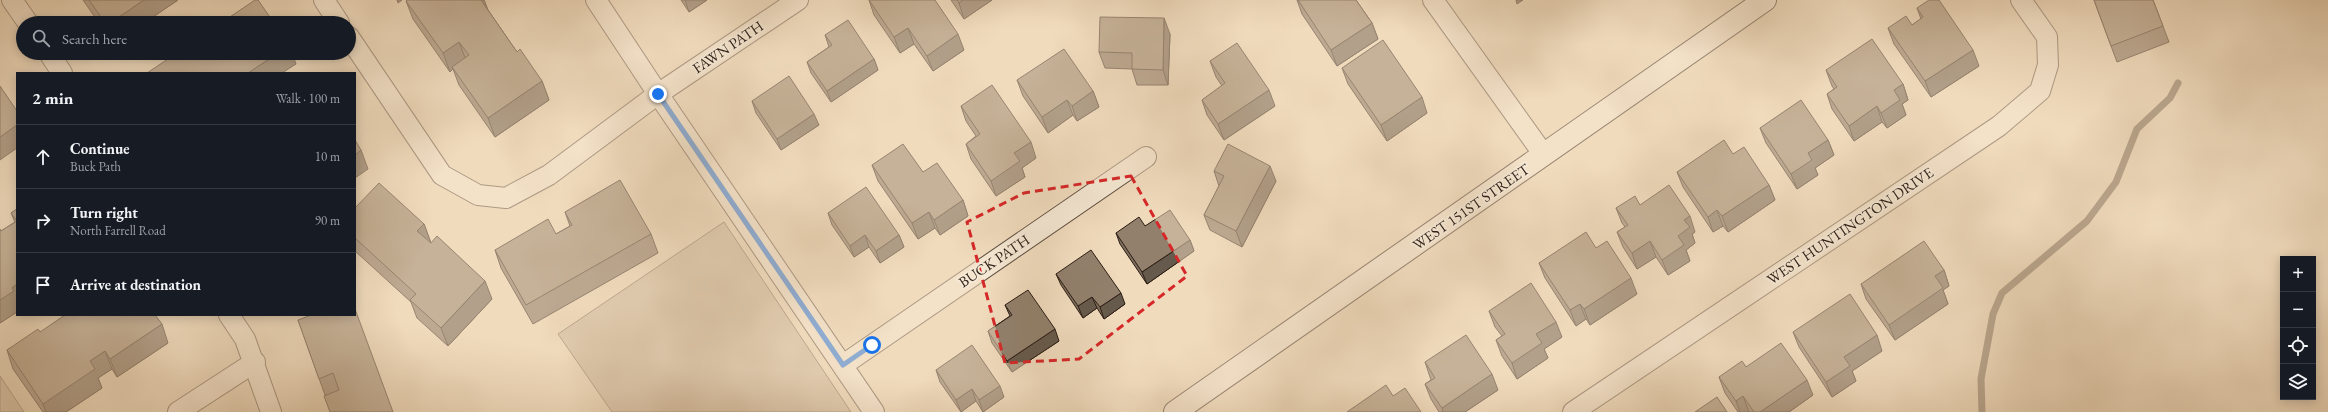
<!DOCTYPE html>
<meta charset="utf-8">
<style>
body{margin:0;font-family:"EB Garamond",serif;background:#242831;color:#f1f3f6}
.controls{position:absolute;right:12px;bottom:12px;display:grid;overflow:hidden;border-radius:0px;box-shadow:0 2px 10px #0003}
.controls button{width:36px;height:36px;display:grid;place-items:center;padding:0;border:0;border-bottom:1px solid #363941;background:#171b24;color:#f1f3f6;font:20px sans-serif}
.stop{position:absolute;width:12px;height:12px;margin:-9px;border:3px solid #1a73e8;border-radius:50%;background:#fff}
.stop.end{background:#1a73e8;border-color:#fff;box-shadow:0 1px 4px #0008}
.list{margin:0;padding:0;list-style:none}
h2{display:flex;justify-content:space-between;align-items:center;height:52px;margin:0;padding:0 16px;font-size:17px}
h2 small{font-size:13px;font-weight:400;color:#9ea1a6}
.list li{display:grid;grid-template-columns:26px 1fr auto;gap:12px;align-items:center;box-sizing:border-box;height:64px;padding:0 16px;border-top:1px solid #363941}
.list b{display:block;font-size:15px;white-space:nowrap}
.list p{margin:0;font-size:13px;white-space:nowrap;color:#9ea1a6}
.list em{font-size:13px;font-style:normal;color:#9ea1a6}
.icon{flex:none;width:22px;height:22px;fill:none;stroke:currentColor;stroke-width:2;stroke-linecap:round;stroke-linejoin:round}
.map{position:relative;flex:none;width:2328px;height:412px;overflow:hidden}
.search{position:absolute;background:#171b24;box-shadow:0 2px 10px #0003;left:16px;top:16px;width:340px;height:44px;display:flex;align-items:center;gap:10px;box-sizing:border-box;padding:0 14px;border-radius:22px;color:#9ea1a6;font-size:15px}
.panel{position:absolute;background:#171b24;box-shadow:0 2px 10px #0003;left:16px;top:72px;width:340px;height:244px;border-radius:0px}
.map>svg:first-child{display:block}
.green{fill:#cfbba0;stroke:#7e6c5a}
.lines{fill:none;stroke-linecap:round;stroke-linejoin:round}
.stream{stroke:#796858;stroke-width:7}
.street-casing{stroke:#5d4c3f;stroke-width:22}
.secondary-casing{stroke:#2c1d15;stroke-width:24}
.street{stroke:#f5e8d4;stroke-width:20}
.secondary{stroke:#f5e8d4;stroke-width:22}
.wall{fill:#7e6e5d;stroke:#2c1d15}
.shaded-wall{fill:#665a4c;stroke:#2c1d15}
.building{fill:#92806c;stroke:#2c1d15}
.route{stroke:#1a73e8;stroke-width:5}
.marked{fill:none;stroke:#d62828;stroke-width:3;stroke-dasharray:8 5;stroke-linejoin:round}
.labels{text-anchor:middle;stroke-width:4;stroke-linejoin:round;paint-order:stroke}
.street-label{font-size:15px;fill:#2c1d15;stroke:#f5e8d4}
</style>
<div class="map">
<svg width="2328" height="412" viewBox="0 0 2328 412">
<rect width="100%" height="100%" fill="#f0dbbd"/>
<filter id="stains"><feTurbulence type="fractalNoise" baseFrequency=".005" numOctaves="4"/><feColorMatrix values="0 0 0 0 .2 0 0 0 0 .09 0 0 0 0 .02 0 0 0 .5 -.17"/></filter>
<radialGradient id="worn" r=".72"><stop offset=".6" stop-color="#630" stop-opacity="0"/><stop offset="1" stop-color="#630" stop-opacity=".3"/></radialGradient>
<path class="green" d="M724,222l127,190h-239l-54,-78z
M0,376l24,36h-24z"/>
<g class="lines">
<path class="stream" d="M1982,412l-1,-33 12,-65 9,-21 85,-72 29,-39 21,-53 33,-31 8,-15"/>
<defs>
<path id="street" d="M12,0l16,23
M324,0l15,23
M596,0l62,94 216,318
M1433,0l111,155
M349,37l93,138 36,20 28,3 43,-23 109,-81 140,-94
M49,53l13,20
M229,315l16,24 26,73
M843,365l303,-208
M178,412l77,-50
M1573,412l426,-286 41,-35 8,-26 -1,-28 -26,-37"/>
<path id="secondary" d="M1175,412l590,-412"/>
</defs>
<use href="#street" class="street-casing"/>
<use href="#secondary" class="secondary-casing"/>
<use href="#street" class="street"/>
<use href="#secondary" class="secondary"/>
</g>
<path class="wall" d="M83,0h95l-34,23h-45z
M407,0h77l4,10 29,42 25,29 7,19 -54,37 -36,-52 -6,-16 -3,3 -37,-53 -7,-18z
M681,0h26l-18,12z
M869,0l95,50 -31,21 -19,-27 -14,9 -26,-38z
M951,0h41l-28,19z
M1297,0h59l16,23 6,16 -41,27 -35,-52z
M2094,0h59l16,42 -52,20z
M1917,8l62,58 -48,31 -37,-53 -6,-16 24,-3 9,-6z
M1170,34l-2,51h-31l-5,-16 -27,-1 -6,-16z
M825,35l49,24 4,11 -47,32 -20,-29 -4,-11 22,-15z
M1210,61l65,45 -51,34 -17,-25 -5,-15 20,-14 -6,-9z
M1342,68l85,45 -40,28 -39,-57z
M1826,70l77,14 5,16 -6,4 4,11 -19,13 -5,-6 -28,19 -22,-32 -5,-15 7,-5 -2,-3z
M1017,80l76,11 6,16 -22,14 -4,-6 -25,18 -25,-37z
M752,101l67,24 -38,25 -25,-37z
M961,106l75,52 -14,10 3,9 -29,19 -25,-37 -5,-15 10,-8 -10,-15z
M1760,128l68,12 6,15 -19,13 3,7 -21,14 -31,-46z
M1733,154l36,31 6,15 -47,32 -5,-6 -10,6 -30,-45 -6,-15z
M872,165l51,7 40,28 5,16 -28,19 -5,-7 -17,11 -40,-58z
M1214,171l62,10 -34,66 -32,-17 -6,-15 15,-29z
M1640,205l55,27 -3,2 3,9 -9,7 4,11 -22,14 -12,-18 -19,12 -14,-22 -6,-15 8,-5 -3,-4 -6,-15z
M355,208l69,16 7,19h-1l62,56 -44,47 -31,-28 -6,-16 -56,-51z
M17,209v103l-17,11v-94l1,2 14,-9 -4,-9z
M565,212l86,22 7,19 -125,71 -32,-56 -6,-18 61,-16 14,-8z
M828,213l71,22 5,12 -24,16 -11,-16 -15,10 -22,-32z
M1145,226l45,14 4,11 -47,33 -27,-40 -4,-11z
M1596,248l41,46 -47,31 -4,-6 -10,7 -31,-48 -6,-15z
M1944,270l5,16 -6,4 5,14 -53,36 -29,-41 -5,-15z
M1056,274l69,30 -21,15 -7,-11 -14,10 -22,-33z
M1005,305l54,36 -47,31 -20,-29 -4,-12 22,-15z
M1489,311l73,26 -18,12 4,9 -31,21 -15,-23 -6,-16 6,-4 -7,-9z
M298,320l95,92 -68,-17z
M40,332l128,11 -51,34 -5,-8 -14,9 4,10 -36,24h-23l-30,-43 -6,-19z
M1793,332l89,19 -30,20 4,10 -24,16 -33,-50z
M1425,362l73,28 -33,22h-26l-8,-13 -6,-15 6,-4z
M1746,367l67,28 -24,17h-51l-13,-19 -6,-16z
M936,370l68,27 -21,15 -7,-11 -15,11 -21,-30z"/>
<path class="shaded-wall" d="M144,0h34l-34,23h-34z
M397,0h5l-4,3z
M480,0h4l5,13z
M685,0h22l-18,12z
M963,0h29l-28,19 -5,-16z
M1516,0h7l-6,4z
M1164,18l6,16 -2,51 -5,-15z
M1372,23l6,16 -41,27 -6,-16z
M908,28l6,16 -14,9 -6,-16z
M958,34l6,16 -31,21 -6,-15z
M459,42l7,18 -14,7 1,2 -3,3 -7,-19z
M1973,50l6,16 -48,31 -6,-16z
M278,53h14l4,11 -14,9h-34z
M874,59l4,11 -47,32 -4,-11z
M542,81l7,19 -54,37 -7,-19z
M1903,84l5,16 -6,4 4,11 -19,13 -6,-15 13,-23z
M1269,90l6,16 -51,34 -6,-16z
M1093,91l6,16 -22,14 -5,-15z
M1422,97l5,16 -40,28 -6,-16z
M1067,100l6,15 -25,18 -6,-16z
M1877,106l5,16 -28,19 -5,-15z
M814,114l5,11 -38,25 -4,-11z
M17,125v23l-17,12v-23z
M1828,140l6,15 -19,13 3,7 -21,14 -6,-15 17,-21z
M1031,142l5,16 -14,10 3,9 -29,19 -5,-15 23,-28z
M361,150l7,19 -13,9v-23z
M1270,166l6,15 -34,66 -6,-16z
M1769,185l6,15 -47,32 -6,-16z
M963,200l5,16 -28,19 -6,-15z
M1717,210l6,16 -10,6 -5,-15z
M929,212l6,16 -17,11 -6,-16z
M1690,216l5,16 -3,2 3,9 -9,7 4,11 -22,14 -6,-15 16,-24 6,-16z
M424,224l7,19 -7,7 -7,-19z
M865,235l4,12 -15,10 -4,-11z
M899,235l5,12 -24,16 -4,-12z
M1190,240l4,11 -47,33 -5,-12z
M1650,241l6,16 -19,12 -5,-16z
M1944,270l5,16 -6,4 5,14 -53,36 -6,-15 46,-49z
M1631,278l6,16 -47,31 -6,-16z
M485,281l7,18 -44,47 -7,-18z
M17,284v28l-17,11v-23l12,-12z
M1121,293l4,11 -21,15 -4,-12z
M1092,297l5,11 -14,10 -5,-12z
M1580,304l6,15 -10,7 -6,-16z
M1556,322l6,15 -18,12 4,9 -31,21 -5,-16 24,-29z
M162,324l6,19 -51,34 -7,-18z
M1055,329l4,12 -47,31 -5,-11z
M1877,335l5,16 -30,20 4,10 -24,16 -6,-15 18,-25z
M105,351l7,18 -14,9 4,10 -36,24h-20l-3,-8 47,-43z
M1492,374l6,16 -33,22h-22l-1,-4z
M1807,380l6,15 -24,17h-29z
M1000,386l4,11 -21,15 -4,-12z
M972,389l4,12 -15,11 -5,-12z
M1743,396l6,16h-9l-4,-11z"/>
<path class="building" d="M89,0h55l-34,23h-5z
M255,0h3l16,23h-53z
M407,0h74l36,52 3,-3 22,32 -54,37 -36,-51 17,-12 -10,-13 -16,11 -37,-52z
M869,0h66l23,34 -31,22 -19,-28 -14,9z
M957,0h6l-4,3z
M1298,0h58l16,23 -41,27z
M1929,0h10l34,50 -48,31 -37,-53 18,-12 6,9 11,-8 -6,-9z
M2094,0h59l10,26 -52,20z
M1100,17l64,1 -1,52 -31,-1v-16l-33,-1z
M848,20l26,39 -47,32 -20,-29 25,-17 -7,-10z
M1872,39l31,45 -9,6 6,10 -19,13 -4,-7 -28,20 -22,-32 10,-7 -11,-17z
M1383,40l39,57 -41,28 -39,-57z
M1237,43l32,47 -51,34 -16,-24 23,-17 -15,-22z
M1064,49l29,42 -21,15 -5,-6 -25,17 -25,-37z
M177,53h101l-30,20h-15l-1,-1 -1,1h-84z
M789,76l25,38 -37,25 -25,-38z
M992,85l39,57 -17,11 6,8 -29,20 -25,-37 14,-10 -19,-28z
M0,86l17,25v14l-17,12z
M1801,100l27,40 -20,13 4,7 -21,14 -31,-46z
M355,140l6,10 -6,5z
M1724,140l9,14 11,-7 25,38 -47,31 -5,-6 -9,7 -31,-45z
M903,144l20,28 14,-9 26,37 -29,20 -5,-8 -17,11 -40,-58z
M1228,144l42,22 -34,65 -32,-16 20,-39 -10,-5z
M620,180l31,54 -125,71 -31,-55 53,-31 8,15 16,-9 -7,-13z
M379,183l45,41 -7,7 14,12 6,-7 48,45 -44,47 -31,-28 6,-6 -61,-56v-30z
M1669,185l21,31 -6,4 6,7 -12,9 6,9 -22,15 -12,-19 -18,12 -15,-21 11,-7 -12,-17 19,-12 5,9z
M866,187l33,48 -23,16 -11,-16 -15,11 -22,-33z
M17,209v75l-5,4 2,3 -14,9v-71l1,2 16,-10 -6,-8z
M1170,210l20,30 -48,32 -26,-39 23,-16 6,9z
M1586,232l10,16 11,-7 24,37 -47,31 -4,-5 -10,6 -31,-47z
M1924,241l20,29 -9,6 8,12 -54,37 -28,-41z
M1091,250l30,43 -21,14 -8,-10 -14,9 -22,-32z
M1531,283l25,39 -20,12 6,9 -30,20 -16,-23 9,-6 -16,-23z
M1028,290l27,39 -48,32 -19,-30 24,-16 -7,-10z
M1850,294l27,41 -33,22 6,9 -24,16 -33,-50z
M355,309l38,103h-63l-6,-16 15,-6 -6,-17 -14,6 -21,-59 13,-5h44z
M65,315h90l7,9 -52,35 -5,-8 -15,10 5,8 -52,35 -36,-54 31,-21 2,3z
M1466,335l26,39 -50,34 -17,-24 10,-6 -10,-16z
M1781,343l26,37 -47,32h-6l-11,-16 -7,5 -17,-24 23,-16 4,6z
M972,345l28,41 -21,14 -7,-11 -16,11 -20,-30z
M1386,385l7,11 12,-8 16,24h-74z
M1717,397l10,15h-32z"/>
<g class="lines">
<path class="route" d="M658,94l185,271 29,-20"/>
</g>
<path d="M0 0H2328V412H0ZM1131,176l56,100 -108,83 -74,4 -38,-141 57,-29z" fill="#f0dbbd" fill-opacity=".55" fill-rule="evenodd"/>
<path class="marked" d="M1131,176l56,100 -108,83 -74,4 -38,-141 57,-29z"/>
<g class="labels">
<g class="street-label">
<text transform="translate(728 47) rotate(-34)" y="5">FAWN PATH</text>
<text transform="translate(1471 207) rotate(-35)" y="5">WEST 151ST STREET</text>
<text transform="translate(1850 226) rotate(-34)" y="5">WEST HUNTINGTON DRIVE</text>
<text transform="translate(994 261) rotate(-34)" y="5">BUCK PATH</text>
</g>
</g>
<rect width="100%" height="100%" filter="url(#stains)"/>
<rect width="100%" height="100%" fill="url(#worn)"/>
</svg>
<div class="controls">
<button>+</button>
<button>−</button>
<button><svg class="icon" aria-label="locate" viewBox="0 0 24 24"><circle cx="12" cy="12" r="6"/><path d="M12 2v4M12 18v4M2 12h4M18 12h4"/></svg></button>
<button><svg class="icon" aria-label="layers" viewBox="0 0 24 24"><path d="M12 4l9 5-9 5-9-5zM3 14l9 5 9-5"/></svg></button>
</div>
<div class="stop" style="left:872px;top:345px"></div>
<div class="stop end" style="left:658px;top:94px"></div>
<div class="search"><svg class="icon" aria-label="search" viewBox="0 0 24 24"><circle cx="10" cy="10" r="6"/><path d="M15 15l6 6"/></svg>Search here</div>
<section class="panel">
<h2>2 min<small>Walk · 100 m</small></h2>
<ul class="list">
<li><svg class="icon" aria-label="ahead" viewBox="0 0 24 24"><path d="M12 20V5M6 11l6-6 6 6"/></svg><div><b>Continue</b><p>Buck Path</p></div><em>10 m</em></li>
<li><svg class="icon" aria-label="right" viewBox="0 0 24 24"><path d="M7 20v-9h11M14 6l5 5-5 5"/></svg><div><b>Turn right</b><p>North Farrell Road</p></div><em>90 m</em></li>
<li><svg class="icon" aria-label="arrive" viewBox="0 0 24 24"><path d="M6 21V4h12l-3 4 3 4H6"/></svg><div><b>Arrive at destination</b></div></li>
</ul>
</section>
</div>
